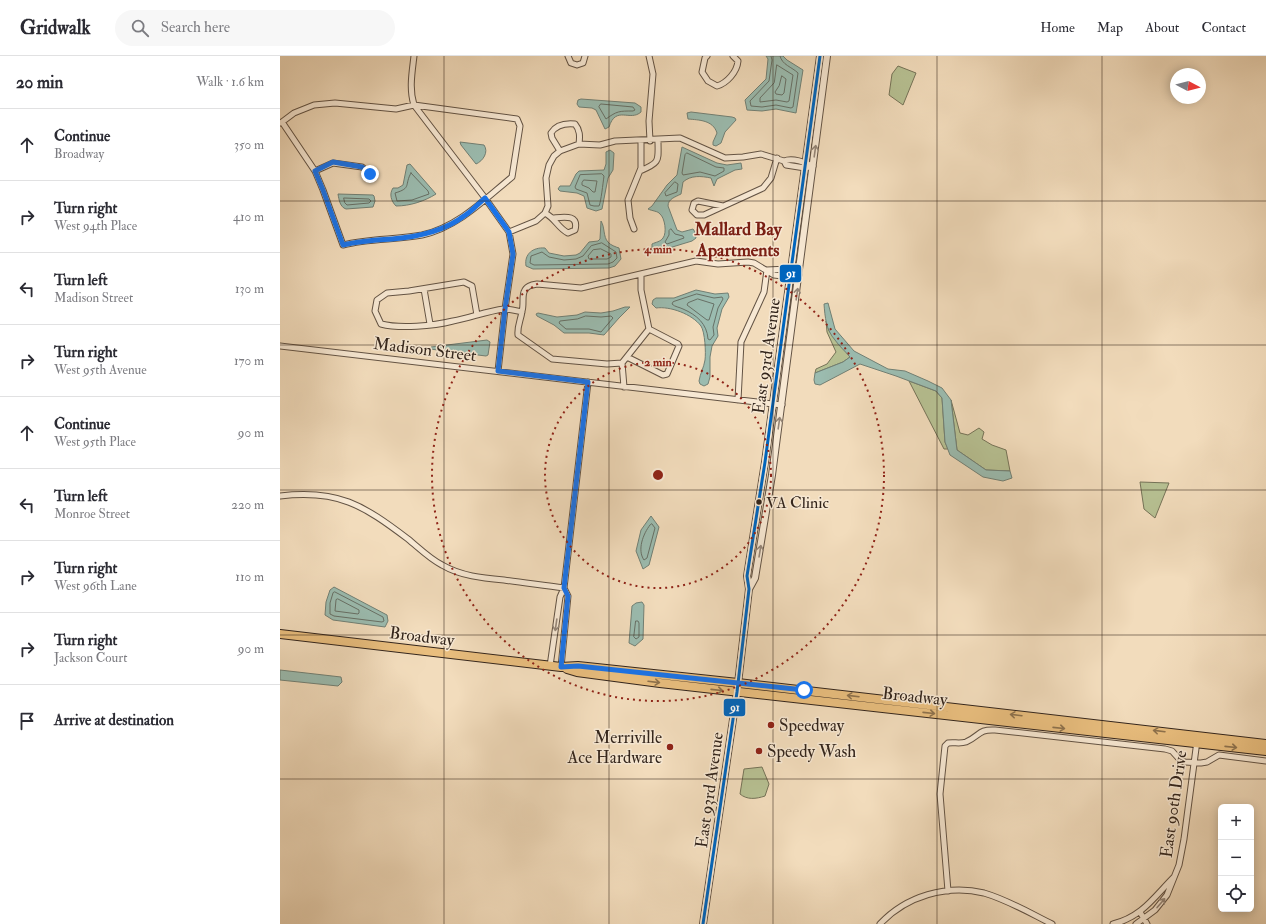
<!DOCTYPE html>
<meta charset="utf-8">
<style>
body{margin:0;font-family:"IM FELL Double Pica",serif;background:#f7f7f7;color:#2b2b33}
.controls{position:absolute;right:12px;bottom:12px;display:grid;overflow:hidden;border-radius:6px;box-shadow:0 2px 10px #0003}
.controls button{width:36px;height:36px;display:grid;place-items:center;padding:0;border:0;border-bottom:1px solid #e1e1e2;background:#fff;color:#2b2b33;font:20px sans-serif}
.compass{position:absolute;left:890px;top:12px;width:36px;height:36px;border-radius:50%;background:#fff;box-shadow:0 2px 10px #0003;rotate:97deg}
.stop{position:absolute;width:12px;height:12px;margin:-9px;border:3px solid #1a73e8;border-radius:50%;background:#fff}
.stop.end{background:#1a73e8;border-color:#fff;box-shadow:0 1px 4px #0008}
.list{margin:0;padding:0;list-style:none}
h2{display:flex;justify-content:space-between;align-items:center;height:52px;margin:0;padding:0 16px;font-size:17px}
h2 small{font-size:13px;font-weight:400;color:#7c7c81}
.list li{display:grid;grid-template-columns:26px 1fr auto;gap:12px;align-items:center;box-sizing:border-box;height:72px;padding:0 16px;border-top:1px solid #e1e1e2}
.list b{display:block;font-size:15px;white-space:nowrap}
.list p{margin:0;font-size:13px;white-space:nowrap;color:#7c7c81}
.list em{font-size:13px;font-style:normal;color:#7c7c81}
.icon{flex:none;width:22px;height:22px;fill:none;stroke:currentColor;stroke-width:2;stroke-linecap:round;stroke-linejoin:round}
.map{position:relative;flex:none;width:986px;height:868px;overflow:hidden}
header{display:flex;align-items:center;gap:24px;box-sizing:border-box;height:56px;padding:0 20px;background:#fff;border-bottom:1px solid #e1e1e2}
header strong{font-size:19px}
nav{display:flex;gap:22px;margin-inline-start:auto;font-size:14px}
.search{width:280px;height:36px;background:#f7f7f7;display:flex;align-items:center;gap:10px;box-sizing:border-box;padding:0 14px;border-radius:22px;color:#7c7c81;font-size:15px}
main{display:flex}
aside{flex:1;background:#fff}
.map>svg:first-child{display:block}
.green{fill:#b7c193;stroke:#757358}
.water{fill:#9bbcb0;stroke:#718075}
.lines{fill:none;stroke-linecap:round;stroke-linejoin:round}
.shore{stroke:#677066;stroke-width:1}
.minor-casing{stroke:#635344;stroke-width:7}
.tertiary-casing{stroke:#635344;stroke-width:8}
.primary-casing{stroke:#33251c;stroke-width:10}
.minor{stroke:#f7e8d3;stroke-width:5}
.tertiary{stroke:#f7e8d3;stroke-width:6}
.primary{stroke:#e9be7e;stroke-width:8}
.bus-1-casing{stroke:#f7e8d3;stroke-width:6}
.bus-1{stroke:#0065bd;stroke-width:3}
.oneway{stroke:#958678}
.oneway2{stroke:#8e724d}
.route{stroke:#1a73e8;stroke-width:5}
.grid{fill:none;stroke:#33251c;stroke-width:1;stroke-opacity:0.55}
.ring{fill:none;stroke:#8f2418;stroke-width:2;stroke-dasharray:2 4}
.bus-dot{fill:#33251c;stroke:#f7e8d3;stroke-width:1.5}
.poi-dot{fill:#8f2418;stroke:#f7e8d3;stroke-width:1.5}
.labels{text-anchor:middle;stroke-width:3;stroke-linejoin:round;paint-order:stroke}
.bus-label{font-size:16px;fill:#33251c;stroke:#f7e8d3;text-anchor:start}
.street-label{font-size:17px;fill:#33251c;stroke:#f7e8d3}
.poi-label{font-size:17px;fill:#33251c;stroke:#f7e8d3;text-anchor:start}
.neighbourhood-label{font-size:18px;font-weight:bold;fill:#7a1f14;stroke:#f7e8d3}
.centre{fill:#8f2418;stroke:#f7e8d3;stroke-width:2}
.ring-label{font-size:12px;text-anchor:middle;font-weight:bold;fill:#8f2418;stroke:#f7e8d3;stroke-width:3;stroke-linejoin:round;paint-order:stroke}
.line-badge{stroke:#f7e8d3;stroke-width:1.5}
.badge-label{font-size:11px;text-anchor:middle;font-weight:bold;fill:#fff}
</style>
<header>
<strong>Gridwalk</strong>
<div class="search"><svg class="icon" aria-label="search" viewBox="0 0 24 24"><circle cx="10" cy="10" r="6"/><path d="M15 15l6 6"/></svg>Search here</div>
<nav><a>Home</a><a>Map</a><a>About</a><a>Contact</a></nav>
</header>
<main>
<aside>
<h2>20 min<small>Walk · 1.6 km</small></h2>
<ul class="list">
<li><svg class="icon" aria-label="ahead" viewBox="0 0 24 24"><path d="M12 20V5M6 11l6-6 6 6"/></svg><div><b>Continue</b><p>Broadway</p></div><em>350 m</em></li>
<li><svg class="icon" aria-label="right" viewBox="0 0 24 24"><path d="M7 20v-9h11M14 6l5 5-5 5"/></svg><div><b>Turn right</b><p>West 94th Place</p></div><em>410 m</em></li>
<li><svg class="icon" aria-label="left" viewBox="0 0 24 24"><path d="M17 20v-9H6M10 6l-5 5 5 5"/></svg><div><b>Turn left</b><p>Madison Street</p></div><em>130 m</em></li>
<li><svg class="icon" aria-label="right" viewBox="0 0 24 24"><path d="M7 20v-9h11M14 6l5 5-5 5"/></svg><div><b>Turn right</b><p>West 95th Avenue</p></div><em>170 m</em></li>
<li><svg class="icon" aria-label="ahead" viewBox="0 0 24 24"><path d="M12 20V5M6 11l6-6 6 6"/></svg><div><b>Continue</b><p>West 95th Place</p></div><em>90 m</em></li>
<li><svg class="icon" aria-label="left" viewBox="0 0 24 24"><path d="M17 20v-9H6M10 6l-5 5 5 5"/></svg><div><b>Turn left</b><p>Monroe Street</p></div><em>220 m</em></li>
<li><svg class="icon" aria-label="right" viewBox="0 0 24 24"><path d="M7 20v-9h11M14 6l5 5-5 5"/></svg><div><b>Turn right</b><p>West 96th Lane</p></div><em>110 m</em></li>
<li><svg class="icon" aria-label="right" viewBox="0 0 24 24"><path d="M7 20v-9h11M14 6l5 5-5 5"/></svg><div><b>Turn right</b><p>Jackson Court</p></div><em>90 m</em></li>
<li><svg class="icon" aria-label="arrive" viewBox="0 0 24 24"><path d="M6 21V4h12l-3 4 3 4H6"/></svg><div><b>Arrive at destination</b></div></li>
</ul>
</aside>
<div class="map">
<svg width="986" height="868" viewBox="0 0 986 868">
<rect width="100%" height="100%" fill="#f2dcbc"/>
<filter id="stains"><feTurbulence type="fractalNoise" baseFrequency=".005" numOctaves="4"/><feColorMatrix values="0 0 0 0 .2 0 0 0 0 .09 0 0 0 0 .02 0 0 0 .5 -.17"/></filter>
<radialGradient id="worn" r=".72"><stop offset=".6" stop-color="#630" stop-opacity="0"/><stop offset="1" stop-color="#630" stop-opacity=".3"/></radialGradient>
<path class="green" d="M618,10l18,7 -13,32 -14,-10 3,-21z
M546,265l3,10 21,26 -7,5 -28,11 1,-4 11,-5 9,-12 -9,-20z
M629,325l27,10 6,7 3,44 3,7h-4z
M671,344l9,33 8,2 11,-7 5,4 -2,7 10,6 14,5 4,21 -24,-1 -29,-20z
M860,426l29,1 -14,35 -11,-9z
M482,711l7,17 -4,12c-9,3 -18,4 -25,-2l4,-25z"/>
<path class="water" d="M486,0h17l4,4 16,10 -7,43 -20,-4 -14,2 -15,-1 -2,-10 21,-21 2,-20z
M301,43l54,4 6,4v5c-11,10 -25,-7 -32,15l-4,2 -9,-19 -4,-2 -13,-1 -2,-3 1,-4z
M411,56l41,5 3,1 1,2 -11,12 -4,11 -5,3 -3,-1v-3l4,-9c-4,-13 -18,-13 -29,-14l-1,-6z
M180,86l24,3c5,7 -1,16 -8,19l-15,-19z
M402,91l35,16 10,2 14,-2 1,6 -7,1 -18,9 -3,7 -3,-8c-10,-2 -20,-3 -28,4l-2,12c-6,3 -13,5 -13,12l9,24 5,2 11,-3 2,3 1,6 -4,3 -36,11 -4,-1v-7c4,-2 8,-2 11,-6 4,-5 2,-20 -3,-24 -2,-3 -8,-3 -12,-5l4,-3 15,-21 10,-10z
M330,94l4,3 -1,17 -5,8 -6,31 -6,2 -9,-3 -3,-12 -7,-3 -17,-2 -2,-2 2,-3h10l6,-12 3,-3 25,-1 2,-6v-12z
M130,108l26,30c-11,7 -26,12 -40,12 -5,-5 -7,-12 -3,-18h5l5,-3 4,-20z
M58,138l35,1 1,1 1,5 -2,6 -27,2c-6,-2 -7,-9 -8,-15z
M321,165c4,6 2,16 7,21 2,3 8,5 11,6l2,11 -6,7 -6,2 -76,1 -7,-3c-2,-12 7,-19 19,-18l4,5 15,3 12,-1 4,-2 9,-11 9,-1 2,-2z
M416,234l19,4 13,-1 1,4 -7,12 -5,19 1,8 -6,10 -2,11v20l-2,7 -4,2 -4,-2 -1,-3c1,-7 5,-14 6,-21 1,-7 0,-28 -4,-34 -9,-12 -31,-20 -45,-18l-4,-4 1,-4 3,-2h18z
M548,247l7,26 19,22 34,18 17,2 23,10 14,7 9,12 6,50 29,20 24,1 2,7 -9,3 -20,-4 -33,-22 -5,-13 -3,-44 -6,-7 -40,-15 -36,-12 -40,21 -5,-1 -1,-4 1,-7 28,-11 7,-5c-5,-6 -11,-11 -15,-17 -9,-10 -10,-23 -11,-36z
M345,251h5l-11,11 -15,17 -15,-2h-25l-10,-8 -17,-9 -1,-2 2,-1 19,4 20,-2 8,-3 16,1 12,-2z
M207,284l3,2 -2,13 -2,1 -56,-7 1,-2z
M371,460l8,11 -10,38 -6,4 -7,-18 5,-21z
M54,531l53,28 1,6 -3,6 -52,-7 -8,-5 1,-13 4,-12z
M362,546l2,3 -1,34 -8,7 -6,-3 3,-37 4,-3z
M0,614l61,7 1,5 -4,4 -58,-6z"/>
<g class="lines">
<path class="shore" d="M491,0l1,4 -3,21 -19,20 1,5 11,1 14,-2 15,3 2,-1 5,-34c-6,-6 -16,-8 -18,-17
M497,9l16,10 -4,26 -2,1 -11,-2 -16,2v-4l14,-15z
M502,20l4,3 -2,14 -2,2 -6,-1 -1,-2 4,-6z
M321,48l32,3 2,3 -2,1c-14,0 -16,0 -27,8l-7,-12z
M407,97l29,14 8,1v3l-9,5 -15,-4 -17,3 -1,-2 3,-18z
M131,117l17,18 1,3 -17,6 -15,1 -2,-8c17,-5 9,-8 16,-20z
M322,118l2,2c-1,7 -3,26 -5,30h-5l-4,-1 -3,-12 -11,-4 -1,-2 5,-12z
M304,124l13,1 -2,11h-2l-4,-4 -7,-3v-2z
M395,126l3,2 -1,8 -11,4 -1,-3z
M64,142l25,1 2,2 -2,2 -22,2 -2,-2z
M391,173l4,5 8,2 1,2 -17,6 -2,-2 4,-7v-4z
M322,187l14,9 1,6 -4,4 -5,2 -74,1 -4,-2 1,-7 11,-4 7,5 15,3 12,-1 7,-3 8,-10z
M321,193l10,5v3l-4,2h-18l-1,-3 5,-6z
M417,238l17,4 8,-1 1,2 -5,9 -5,19 1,8 -4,5 -2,-1c-1,-15 -11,-24 -25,-30 -4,-2 -8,-2 -11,-5l1,-2z
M418,243l16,5 -5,16h-2l-20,-15 1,-2z
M306,260l15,1 10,-1 2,2 -12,14 -12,-3h-23l-7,-6 1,-2 17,-2z
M372,468l3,4 -8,30 -3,2c-7,-10 -1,-26 6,-35z
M55,536l48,25 1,4 -2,1 -48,-6 -4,-2v-11l3,-10z
M58,543l21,11v3l-1,1 -23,-3 1,-11z
M356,565h2l1,2v14l-3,2 -2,-2z"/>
<defs>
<path id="minor" d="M134,0c-2,17 -5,33 0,49l71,93 24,34 4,22 -8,55 -7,62
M288,0l3,7 6,2 6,-2 2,-7
M369,0l4,18 -4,47 1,20
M427,0l-2,2 -3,14 6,9 9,5c10,-3 20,-14 21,-25l-5,-5
M0,67l2,-1 12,-9 20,-8 21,-2 61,6 18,-4 103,14 3,7 -8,51c-27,22 -54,50 -90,58 -26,5 -53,3 -79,10l-20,-55 -8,-19 -33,-49
M280,95l-8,-13 -1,-5c5,-8 14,-10 24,-9 5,6 5,12 4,20
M504,105c7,-3 17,0 24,3
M35,115l18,-8 29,4 8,7
M360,115c21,-9 18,-10 18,-31
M443,150l-25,-5 -4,2 -2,7 5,5h7l59,-27 8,-10 6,-20
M265,157c10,5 13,15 23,20l7,-3c4,-16 -11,-13 -22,-12
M354,173l-4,-11 -2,-18 13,-32v-27
M229,176l27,-11 9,-8 3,-7 -2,-28 3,-13 5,-9 6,-5 19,-7 21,1 15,-4 65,-3 45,20 18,-1 18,-3 23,7 2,4 19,3 8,-2
M487,214c13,-1 21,-1 32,5
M144,233l6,35
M197,259l-5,-29 -8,-4 -55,9 -22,2 -10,7 -2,11 6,13c19,5 52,2 72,-3 17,-3 34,-10 51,-12 6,0 13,2 18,3
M0,290l502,59
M347,301l36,18 4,-1 12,-28 -1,-2 -29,-15
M342,307l-15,1 -55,-5 -34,-24c-1,-9 3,-15 4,-24 2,-6 0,-14 2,-19 2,-6 7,-7 13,-8l44,4 115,-27 22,3 30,-2 6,1 20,12 17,2 8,-2
M344,331l-2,-24 27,-34 -8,-39v-16
M458,344l3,-58 23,-50 3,-22
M0,440c58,-7 83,9 128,43 11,9 22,20 34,26 19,11 40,13 62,15 20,3 40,5 60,8
M270,610l10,-69 4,-9 24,-206
M281,611l7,-71 -4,-8
M668,835l-8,-97 5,-48 3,-3c6,-1 12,1 18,-1 14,-6 12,-13 29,-12l170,19 7,2 9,10 4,1 16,1 6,-1 12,-7 47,6
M860,856l7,12
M600,868c26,-28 67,-40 104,-31 24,7 46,20 68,31
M833,868c29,-7 41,-27 61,-47
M856,868l19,-14 12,-15 12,-30 5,-26 13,-98"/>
<path id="tertiary" d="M469,533l6,-11 17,-103 55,-419
M423,868l34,-232 12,-103 -2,-13 18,-114 55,-406"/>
<path id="primary" d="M0,578l281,33 17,-1 160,17 528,61
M287,613l10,3 83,11 606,68"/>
</defs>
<use href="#minor" class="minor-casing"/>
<use href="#tertiary" class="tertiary-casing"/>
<use href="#primary" class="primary-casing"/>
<use href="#minor" class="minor"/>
<use href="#tertiary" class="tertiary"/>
<use href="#primary" class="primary"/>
<defs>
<path id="bus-1" d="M423,868l34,-232 12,-103 -2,-13 18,-114 55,-406"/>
</defs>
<use href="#bus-1" class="bus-1-casing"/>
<use href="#bus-1" class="bus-1"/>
</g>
<defs><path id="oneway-shaft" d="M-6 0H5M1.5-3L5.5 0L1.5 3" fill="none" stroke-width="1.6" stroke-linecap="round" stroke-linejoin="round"/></defs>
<g class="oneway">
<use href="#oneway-shaft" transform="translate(535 95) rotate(-82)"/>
<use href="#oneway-shaft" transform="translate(517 238) rotate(-82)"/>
<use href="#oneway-shaft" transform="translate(499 367) rotate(-82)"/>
<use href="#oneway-shaft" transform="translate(480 495) rotate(-81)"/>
<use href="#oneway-shaft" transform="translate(276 569) rotate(98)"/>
<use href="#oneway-shaft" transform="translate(881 847) rotate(-49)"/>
</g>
<g class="oneway2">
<use href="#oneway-shaft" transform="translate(374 626) rotate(7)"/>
<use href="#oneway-shaft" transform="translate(437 634) rotate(6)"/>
<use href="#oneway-shaft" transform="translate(573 640) rotate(-173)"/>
<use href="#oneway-shaft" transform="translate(649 657) rotate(6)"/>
<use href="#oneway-shaft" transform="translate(736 659) rotate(-173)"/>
<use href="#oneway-shaft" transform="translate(779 672) rotate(6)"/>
<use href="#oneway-shaft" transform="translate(879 675) rotate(-173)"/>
<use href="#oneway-shaft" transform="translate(951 691) rotate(6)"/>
</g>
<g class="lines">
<path class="route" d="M90,118l-8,-7 -29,-5 -18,9 8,19 20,55c16,-4 32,-5 49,-6 25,-2 51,-7 72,-23 8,-5 14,-12 21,-18l24,34 4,22 -8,55 -7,62 90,11 -24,206 4,8 -7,71 17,-1 226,24"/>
</g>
<path class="grid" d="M164,0v868M329,0v868M493,0v868M657,0v868M822,0v868M0,145h986M0,289h986M0,434h986M0,579h986M0,723h986"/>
<g class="ring">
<circle cx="378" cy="419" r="113"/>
<circle cx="378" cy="419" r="226"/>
</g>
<circle class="bus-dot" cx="479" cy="446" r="3.5"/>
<g class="poi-dot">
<circle cx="491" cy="669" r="4"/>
<circle cx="390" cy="691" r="4"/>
<circle cx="479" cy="695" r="4"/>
</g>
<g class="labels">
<g class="bus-label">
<text x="486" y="452">VA Clinic</text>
</g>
<g class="street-label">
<text transform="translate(145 293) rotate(7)" y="6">Madison Street</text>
<text transform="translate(486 300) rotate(-82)" y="6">East 93rd Avenue</text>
<text transform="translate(142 580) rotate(7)" y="6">Broadway</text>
<text transform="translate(635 640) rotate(6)" y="6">Broadway</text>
<text transform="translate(429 734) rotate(-82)" y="6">East 93rd Avenue</text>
<text transform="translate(893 748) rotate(-82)" y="6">East 90th Drive</text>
</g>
<g class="poi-label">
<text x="499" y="675">Speedway</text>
<text x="382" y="687" text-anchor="end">Merriville<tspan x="382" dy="20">Ace Hardware</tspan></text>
<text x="487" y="701">Speedy Wash</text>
</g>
<g class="neighbourhood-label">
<text x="458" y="179">Mallard Bay<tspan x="458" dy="21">Apartments</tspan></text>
</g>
</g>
<circle cx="378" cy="419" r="6" class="centre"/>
<g class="ring-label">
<text x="378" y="197">4 min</text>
<text x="378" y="310">2 min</text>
</g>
<g class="line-badge">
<rect x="499" y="208" width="23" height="19" rx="4" fill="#0065bd"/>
<rect x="443" y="642" width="23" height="19" rx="4" fill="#0065bd"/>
</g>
<g class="badge-label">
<text x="511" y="221">91</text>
<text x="455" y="655">91</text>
</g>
<rect width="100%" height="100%" filter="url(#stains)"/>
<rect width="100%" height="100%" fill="url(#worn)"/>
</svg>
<div class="controls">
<button>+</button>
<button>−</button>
<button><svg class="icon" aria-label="locate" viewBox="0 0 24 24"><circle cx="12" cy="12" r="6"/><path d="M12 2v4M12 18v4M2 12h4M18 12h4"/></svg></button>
</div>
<svg class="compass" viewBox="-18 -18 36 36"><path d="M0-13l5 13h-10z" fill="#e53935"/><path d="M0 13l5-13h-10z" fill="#7c7c81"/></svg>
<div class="stop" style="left:524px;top:634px"></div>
<div class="stop end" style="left:90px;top:118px"></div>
</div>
</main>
